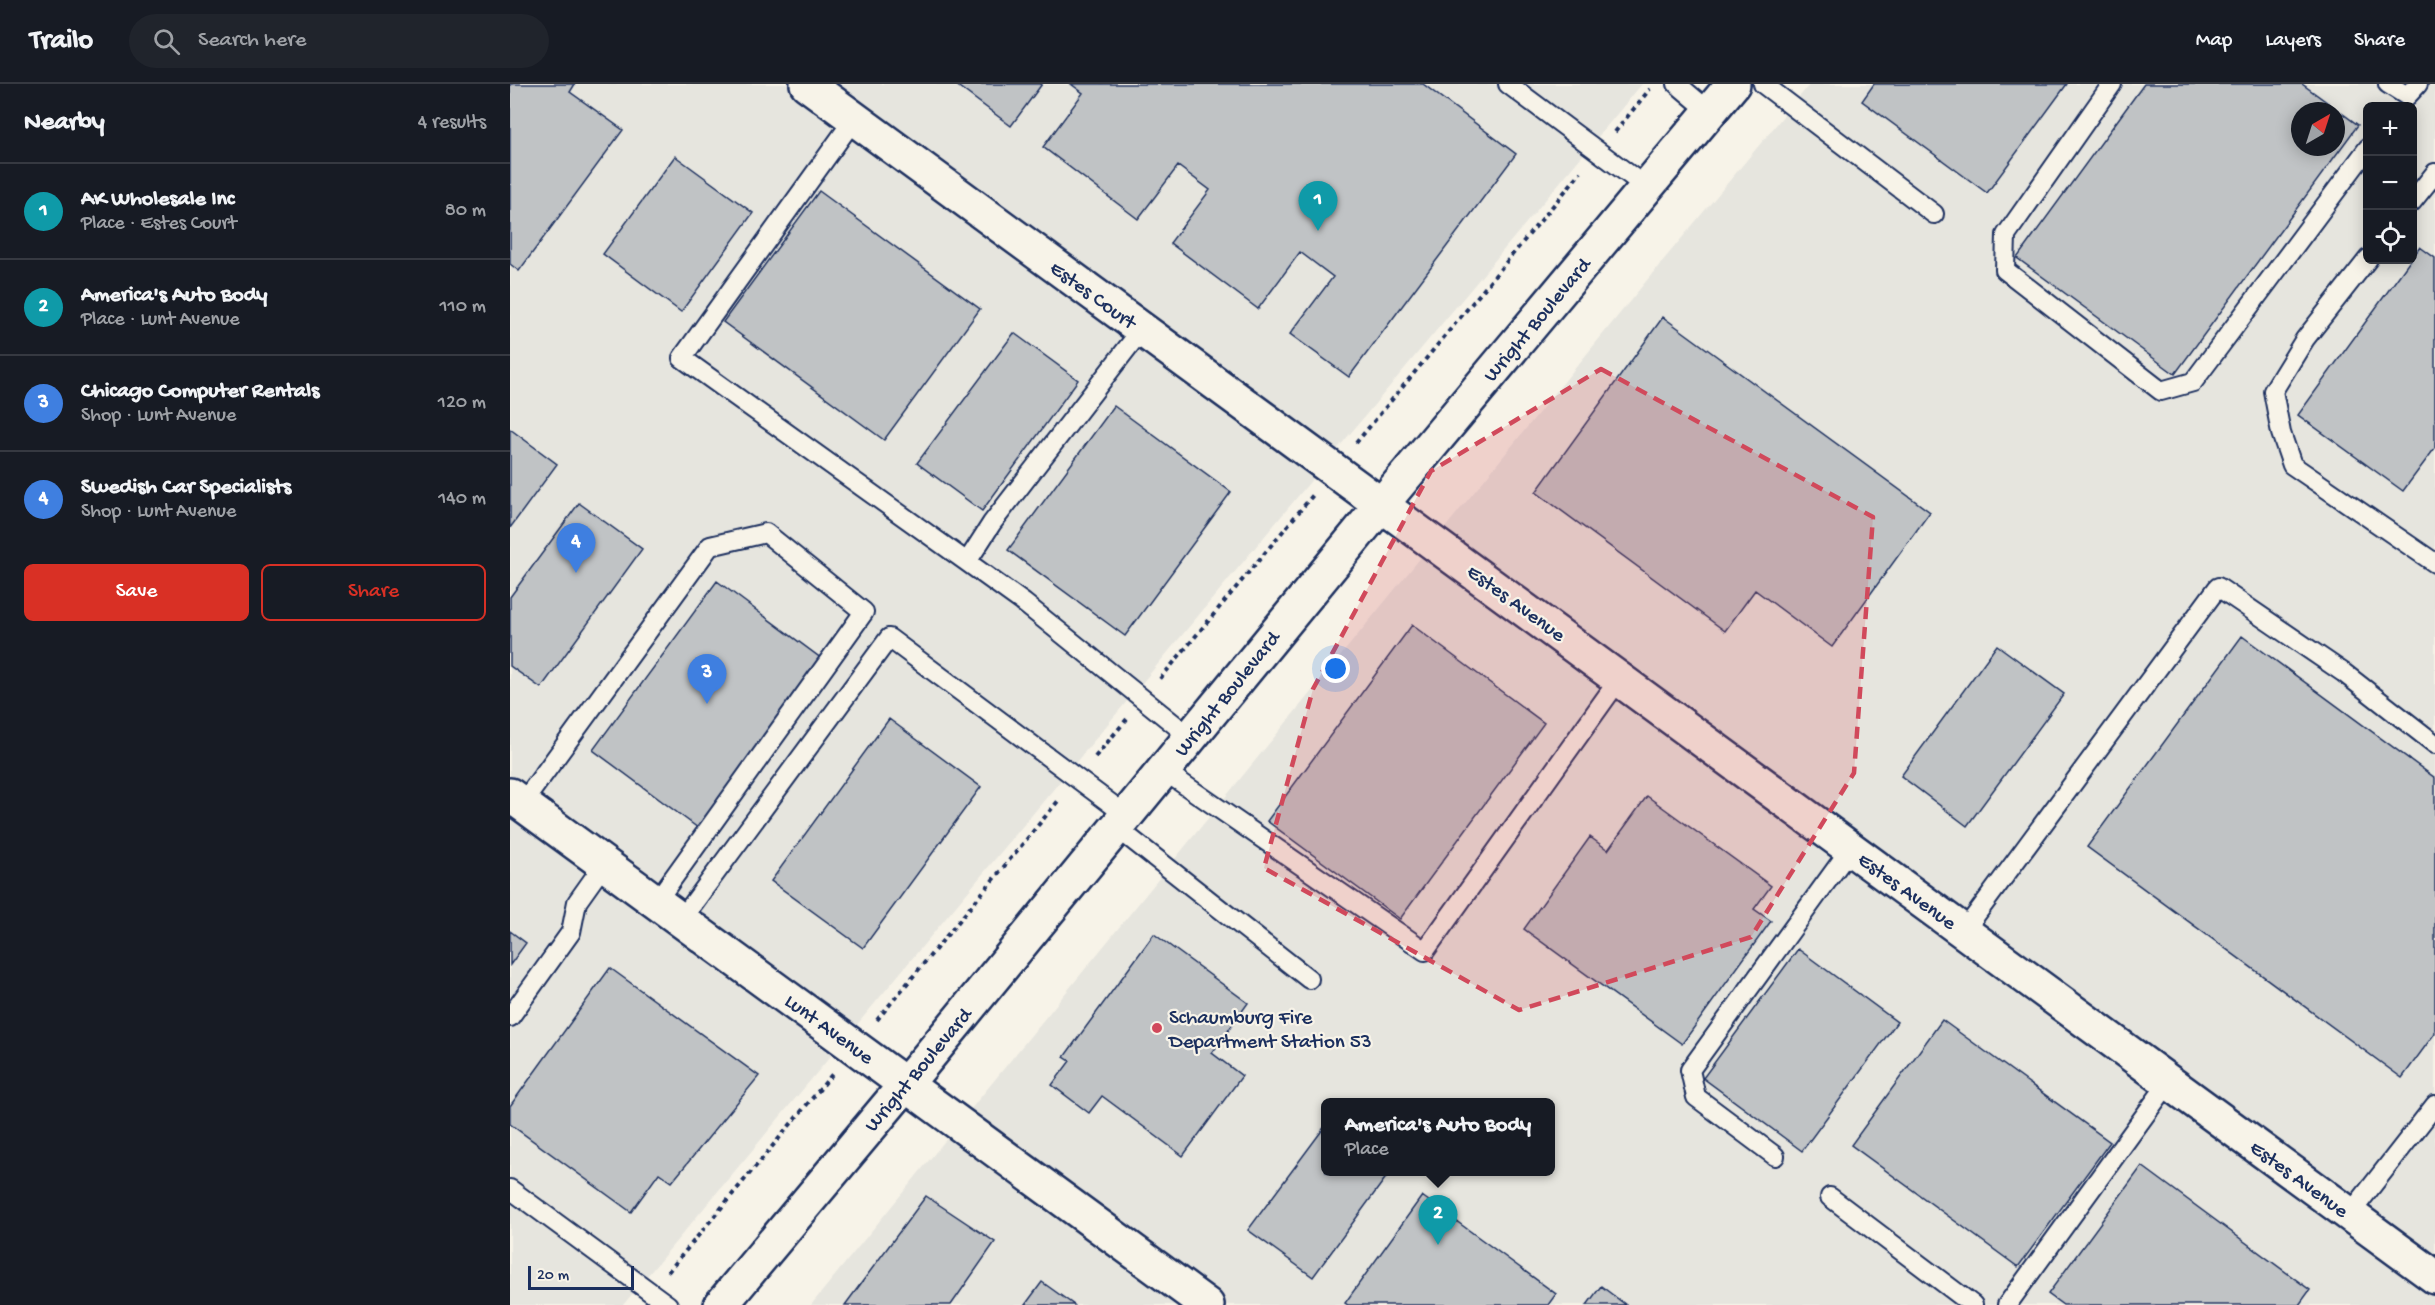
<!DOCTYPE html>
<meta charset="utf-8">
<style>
body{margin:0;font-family:"Gochi Hand",sans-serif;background:#20242c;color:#f1f3f6}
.controls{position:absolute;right:18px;top:18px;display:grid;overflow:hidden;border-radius:9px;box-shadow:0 3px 15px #0003}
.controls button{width:54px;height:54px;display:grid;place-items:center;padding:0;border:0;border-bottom:2px solid #363941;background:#171b24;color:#f1f3f6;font:30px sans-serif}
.compass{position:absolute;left:1781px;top:18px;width:54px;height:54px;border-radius:50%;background:#171b24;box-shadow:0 3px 15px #0003;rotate:39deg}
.scale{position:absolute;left:18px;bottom:15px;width:106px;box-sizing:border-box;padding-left:6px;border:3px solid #1b2f5e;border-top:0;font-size:16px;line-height:21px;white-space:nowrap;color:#1b2f5e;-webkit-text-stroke:4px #f7f3e8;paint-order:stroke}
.you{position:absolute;left:826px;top:585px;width:21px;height:21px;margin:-15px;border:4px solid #fff;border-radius:50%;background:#1a73e8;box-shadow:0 0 0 9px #1a73e833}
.badge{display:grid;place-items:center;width:39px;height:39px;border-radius:50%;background:#d93025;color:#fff;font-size:20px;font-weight:700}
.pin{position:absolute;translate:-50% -50px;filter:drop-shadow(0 2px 3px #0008)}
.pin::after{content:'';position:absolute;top:32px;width:21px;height:18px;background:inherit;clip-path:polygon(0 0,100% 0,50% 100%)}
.popup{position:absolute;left:811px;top:1014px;width:234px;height:78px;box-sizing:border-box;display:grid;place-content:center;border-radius:9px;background:#171b24;filter:drop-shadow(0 2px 4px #0005);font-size:20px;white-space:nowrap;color:#9ea1a6}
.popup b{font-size:22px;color:#f1f3f6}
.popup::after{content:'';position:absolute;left:50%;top:100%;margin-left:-12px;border:12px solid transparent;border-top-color:#171b24}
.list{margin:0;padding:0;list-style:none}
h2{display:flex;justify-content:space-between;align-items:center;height:78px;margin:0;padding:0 24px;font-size:26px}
h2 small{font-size:20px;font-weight:400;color:#9ea1a6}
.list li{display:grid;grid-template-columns:39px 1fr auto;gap:18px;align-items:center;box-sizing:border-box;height:96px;padding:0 24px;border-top:2px solid #363941}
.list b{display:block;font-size:22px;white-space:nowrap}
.list p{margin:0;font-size:20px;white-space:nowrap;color:#9ea1a6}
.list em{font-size:20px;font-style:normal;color:#9ea1a6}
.actions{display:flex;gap:12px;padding:18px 24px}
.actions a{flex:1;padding:14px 0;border:2px solid #d93025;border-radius:9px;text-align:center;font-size:21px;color:#d93025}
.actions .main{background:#d93025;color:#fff}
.icon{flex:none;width:33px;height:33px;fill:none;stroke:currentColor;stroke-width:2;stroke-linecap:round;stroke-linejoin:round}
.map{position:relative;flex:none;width:1925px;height:1221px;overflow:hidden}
header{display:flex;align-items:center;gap:36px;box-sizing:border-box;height:84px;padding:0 30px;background:#171b24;border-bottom:2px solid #363941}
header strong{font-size:28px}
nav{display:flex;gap:33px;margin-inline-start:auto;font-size:21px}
.search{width:420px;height:54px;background:#20242c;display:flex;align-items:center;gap:15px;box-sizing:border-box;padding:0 21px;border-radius:33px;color:#9ea1a6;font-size:22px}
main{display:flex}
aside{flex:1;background:#171b24}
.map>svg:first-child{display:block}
.built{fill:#e6e5de;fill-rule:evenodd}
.building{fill:#c0c3c5;stroke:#1b2f5e;stroke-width:1.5;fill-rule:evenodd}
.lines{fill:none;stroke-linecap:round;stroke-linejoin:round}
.service-casing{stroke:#1b2f5e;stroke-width:22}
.minor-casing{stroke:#1b2f5e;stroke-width:38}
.tertiary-casing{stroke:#1b2f5e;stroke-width:38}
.path{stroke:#1b2f5e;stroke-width:4;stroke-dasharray:4.5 4.5;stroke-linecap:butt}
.service{stroke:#f7f3e8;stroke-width:18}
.minor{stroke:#f7f3e8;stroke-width:33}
.tertiary{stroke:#f7f3e8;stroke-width:33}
.marked{fill:#d1495b;fill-opacity:0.2;stroke:#d1495b;stroke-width:4.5;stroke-dasharray:12 8;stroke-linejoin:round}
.poi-dot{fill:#d1495b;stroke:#f7f3e8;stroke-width:2}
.labels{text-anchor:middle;stroke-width:4.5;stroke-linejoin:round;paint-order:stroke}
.street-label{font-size:21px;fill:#1b2f5e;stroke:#f7f3e8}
.poi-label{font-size:21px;fill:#1b2f5e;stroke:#f7f3e8;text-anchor:start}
</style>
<header>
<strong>Trailo</strong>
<div class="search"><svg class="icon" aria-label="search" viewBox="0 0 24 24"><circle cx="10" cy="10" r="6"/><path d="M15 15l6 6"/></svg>Search here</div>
<nav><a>Map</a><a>Layers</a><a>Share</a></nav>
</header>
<main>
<aside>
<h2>Nearby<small>4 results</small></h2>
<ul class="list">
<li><span class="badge" style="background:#0f9aa8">1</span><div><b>AK Wholesale Inc</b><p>Place · Estes Court</p></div><em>80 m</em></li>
<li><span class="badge" style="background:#0f9aa8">2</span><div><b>America's Auto Body</b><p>Place · Lunt Avenue</p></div><em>110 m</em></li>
<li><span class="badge" style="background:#3f7fe0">3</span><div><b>Chicago Computer Rentals</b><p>Shop · Lunt Avenue</p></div><em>120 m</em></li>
<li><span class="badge" style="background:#3f7fe0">4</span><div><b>Swedish Car Specialists</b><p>Shop · Lunt Avenue</p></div><em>140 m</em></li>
</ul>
<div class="actions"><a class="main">Save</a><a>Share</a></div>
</aside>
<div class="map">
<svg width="1925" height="1221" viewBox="0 0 1925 1221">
<rect width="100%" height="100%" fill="#f7f3e8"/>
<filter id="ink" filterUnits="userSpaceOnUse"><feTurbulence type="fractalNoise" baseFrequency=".0167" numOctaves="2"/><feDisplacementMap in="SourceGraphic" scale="12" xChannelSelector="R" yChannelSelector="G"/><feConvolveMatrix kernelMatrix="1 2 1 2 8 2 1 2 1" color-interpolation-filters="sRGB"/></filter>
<g filter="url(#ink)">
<path class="built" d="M0,0h1132l-1019,1221h-113z
M1300,0h625v1221h-1624l850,-1042zM1858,22h44v154h-44zM1790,27h36v36h-36zM816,1018h224v70h-224z"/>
<path class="building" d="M0,0h65l-5,8 53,38 -104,141 -9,-7z
M445,0h87l-31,42z
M561,0h352l93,70 -167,223 -59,-43 43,-57 -33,-25 -42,57 -88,-66 40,-53 -32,-24 -40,53 -95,-72 40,-54z
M1364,0h193l-80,109 -125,-92z
M1634,0h158l56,41 -183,249 -158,-116zM1790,27h36v36h-36z
M165,72l78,57 -72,99 -78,-58z
M309,107l161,118 -96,131 -161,-118z
M1910,163l15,11v190l-32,43 -105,-76z
M1153,233l267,195 -98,135 -77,-57 -30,41 -189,-139z
M504,249l64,47 -96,131 -65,-48z
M604,322l117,86 -106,144 -117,-86z
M0,345l47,35 -47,64z
M69,419l63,46 -101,139 -31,-22v-69z
M207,497l105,78 -124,169 -105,-78z
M902,541l132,98 -144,196 -133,-98z
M1732,552l193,142v255l-33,45 -315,-231z
M1487,561l67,49 -97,132 -66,-50z
M379,635l92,68 -118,161 -92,-67z
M1137,712l124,90 -17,23 17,12 -89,123 -158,-115 66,-92 18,13z
M0,847l16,12 -16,22z
M644,850l94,69 -36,50 30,23 -59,80 -81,-60 -13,17 -37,-28 18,-24 -6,-4z
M1288,865l99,73 -95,129 -99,-73z
M100,884l149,108 -87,106 -13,-9 -28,39 -121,-88v-18z
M1432,936l168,122 -92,125 -167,-122z
M816,1041v47h64l-77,105 -65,-47z
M1632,1082l168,124 -11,15h-236l-15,-11z
M416,1112l69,46 -44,63h-106z
M912,1112l134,98 -8,11h-200l-3,-2z
M532,1198l32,23h-49z
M1091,1202l25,19h-39z"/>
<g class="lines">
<defs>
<path id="service" d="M998,0l138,103
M1167,0l33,28
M1253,0l171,130
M1602,0l-106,151 -1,35 156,121 32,-9 175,-234
M1878,0l19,12 11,-12
M344,35l-172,239 285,204
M1902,118l23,-29
M1858,175l-63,80 -32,52 8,42 11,32 143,98
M632,245l-150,194 -25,39 57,41 166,134
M653,686l262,181 195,-273
M12,720l188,-258 56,-13 98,79 -208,290
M606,743l193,152
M171,836l208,-282 237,177
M1454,847l254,-344 126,86 91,71
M0,933l61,-85 6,-30 27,-38
M1265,1072l-79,-59 -6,-27 161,-222
M0,1105l158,116
M1320,1113l143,108
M1840,1130l85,-109
M1497,1221l162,-223"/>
<path id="minor" d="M297,0l1628,1193
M0,711l697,510"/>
<path id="tertiary" d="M211,1221l185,-221 476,-580 351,-420"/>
</defs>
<use href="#service" class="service-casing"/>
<use href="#minor" class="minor-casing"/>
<use href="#tertiary" class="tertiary-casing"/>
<path class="path" d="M1105,48l35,-43
M846,359l225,-271
M650,595l153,-184
M585,673l32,-38
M367,936l182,-220
M158,1188l166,-200"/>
<use href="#service" class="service"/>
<use href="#minor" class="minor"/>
<use href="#tertiary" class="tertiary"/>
</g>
</g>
<path class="marked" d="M1091,285l272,148 -19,256 -103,164 -232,73 -255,-142 49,-179 118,-218z"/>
<circle class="poi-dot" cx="647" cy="944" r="6"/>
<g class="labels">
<g class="street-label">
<text transform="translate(584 210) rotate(36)" y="7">Estes Court</text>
<text transform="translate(1026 235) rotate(-50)" y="7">Wright Boulevard</text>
<text transform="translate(1007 518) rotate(36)" y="7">Estes Avenue</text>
<text transform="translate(716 609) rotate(-51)" y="7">Wright Boulevard</text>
<text transform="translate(1398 806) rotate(36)" y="7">Estes Avenue</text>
<text transform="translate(320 944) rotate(36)" y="7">Lunt Avenue</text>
<text transform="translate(407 985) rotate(-50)" y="7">Wright Boulevard</text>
<text transform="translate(1790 1094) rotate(36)" y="7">Estes Avenue</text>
</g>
<g class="poi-label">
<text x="659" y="939">Schaumburg Fire<tspan x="659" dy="24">Department Station 53</tspan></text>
</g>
</g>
</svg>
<div class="controls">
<button>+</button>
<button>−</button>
<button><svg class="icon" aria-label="locate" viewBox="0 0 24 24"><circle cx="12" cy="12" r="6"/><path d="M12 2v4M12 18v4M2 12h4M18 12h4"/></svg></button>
</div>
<svg class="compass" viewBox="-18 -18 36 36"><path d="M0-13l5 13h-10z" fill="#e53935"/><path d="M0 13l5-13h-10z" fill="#9ea1a6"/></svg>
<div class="scale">20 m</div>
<div class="you"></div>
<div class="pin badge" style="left:808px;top:147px;background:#0f9aa8">1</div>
<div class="pin badge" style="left:928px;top:1161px;background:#0f9aa8">2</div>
<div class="popup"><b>America's Auto Body</b>Place</div>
<div class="pin badge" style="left:197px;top:620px;background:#3f7fe0">3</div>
<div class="pin badge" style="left:66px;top:489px;background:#3f7fe0">4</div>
</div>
</main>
